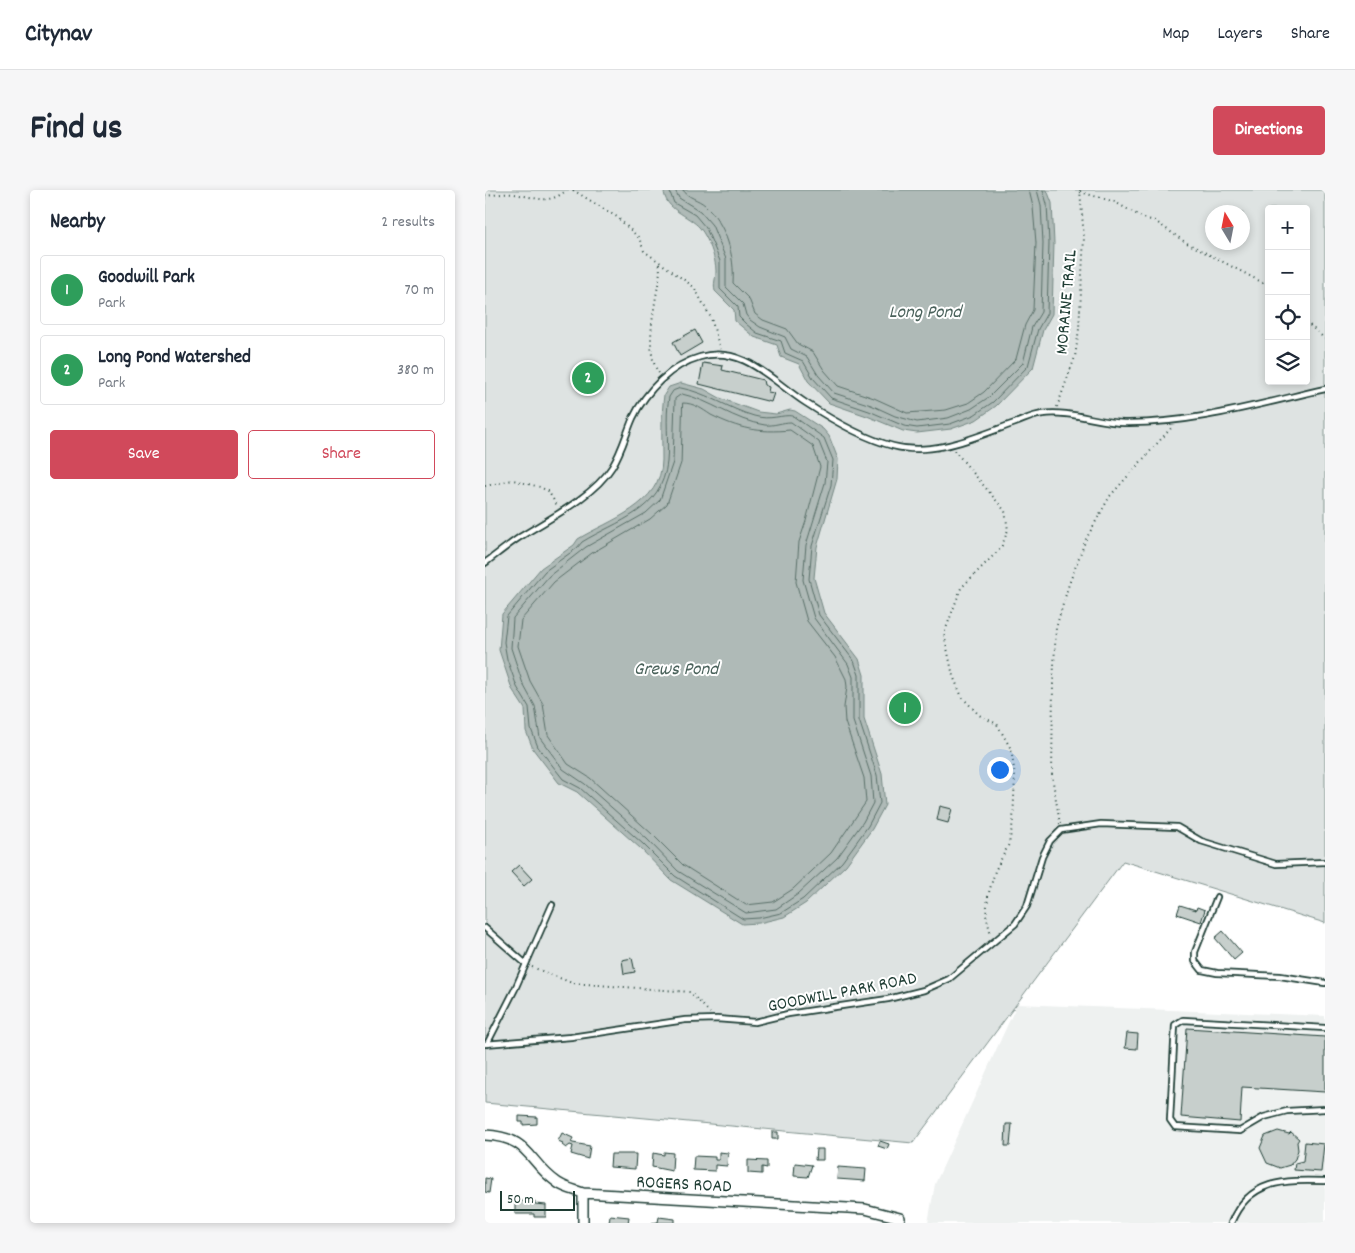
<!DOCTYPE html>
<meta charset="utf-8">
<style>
body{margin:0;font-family:Dekko,sans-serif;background:#f6f6f7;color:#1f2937}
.controls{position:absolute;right:15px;top:15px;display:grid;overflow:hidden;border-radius:5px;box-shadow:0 2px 8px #0003}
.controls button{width:45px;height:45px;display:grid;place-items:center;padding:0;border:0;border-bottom:1px solid #e0e1e3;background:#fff;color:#1f2937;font:25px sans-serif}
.compass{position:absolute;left:720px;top:15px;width:45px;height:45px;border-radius:50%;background:#fff;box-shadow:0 2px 8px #0003;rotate:350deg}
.scale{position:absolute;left:15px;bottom:12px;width:75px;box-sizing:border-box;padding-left:5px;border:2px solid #1f3d34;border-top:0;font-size:14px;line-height:18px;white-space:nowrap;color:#1f3d34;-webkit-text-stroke:4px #fff;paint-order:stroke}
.you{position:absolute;left:514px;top:579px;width:18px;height:18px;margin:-12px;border:4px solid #fff;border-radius:50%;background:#1a73e8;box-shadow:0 0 0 8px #1a73e833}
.badge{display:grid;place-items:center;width:32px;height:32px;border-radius:50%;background:#d1495b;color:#fff;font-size:16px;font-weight:700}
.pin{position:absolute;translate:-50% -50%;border:2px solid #fff;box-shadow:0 1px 5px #0006}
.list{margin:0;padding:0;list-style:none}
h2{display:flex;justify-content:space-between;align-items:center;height:65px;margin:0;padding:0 20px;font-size:21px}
h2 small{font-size:16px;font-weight:400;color:#747a83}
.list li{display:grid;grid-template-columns:32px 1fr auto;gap:15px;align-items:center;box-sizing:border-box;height:70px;margin:0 10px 10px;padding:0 10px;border:1px solid #e0e1e3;border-radius:5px}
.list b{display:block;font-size:19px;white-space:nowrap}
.list p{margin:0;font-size:16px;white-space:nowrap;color:#747a83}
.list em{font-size:16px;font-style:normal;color:#747a83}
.actions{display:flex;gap:10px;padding:15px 20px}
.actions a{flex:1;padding:11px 0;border:1px solid #d1495b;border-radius:5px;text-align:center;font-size:18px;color:#d1495b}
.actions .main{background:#d1495b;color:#fff}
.icon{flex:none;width:28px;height:28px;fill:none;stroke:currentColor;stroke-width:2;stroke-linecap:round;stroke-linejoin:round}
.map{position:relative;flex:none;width:840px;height:1033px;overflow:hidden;border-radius:5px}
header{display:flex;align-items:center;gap:30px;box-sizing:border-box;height:70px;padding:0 25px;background:#fff;border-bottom:1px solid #e0e1e3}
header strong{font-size:24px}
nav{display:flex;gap:28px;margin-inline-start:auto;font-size:18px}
.intro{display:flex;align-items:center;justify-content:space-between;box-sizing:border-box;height:120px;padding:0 30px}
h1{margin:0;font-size:35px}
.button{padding:12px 22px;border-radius:5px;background:#d1495b;color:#fff;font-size:18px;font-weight:700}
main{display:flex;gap:30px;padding:0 30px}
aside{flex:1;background:#fff;border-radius:5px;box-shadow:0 2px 8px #0003}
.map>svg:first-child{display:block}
.built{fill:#eef1f0}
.green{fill:#dee3e2;stroke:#7e908b;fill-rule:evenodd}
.water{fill:#afbab7;stroke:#758883}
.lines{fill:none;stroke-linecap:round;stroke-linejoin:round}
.shore{stroke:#596f68;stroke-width:1}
.building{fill:#c7cfcc;stroke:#1f3d34}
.service-casing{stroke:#1f3d34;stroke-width:8}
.minor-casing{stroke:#1f3d34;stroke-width:12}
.path{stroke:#1f3d34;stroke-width:2;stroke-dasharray:1 4;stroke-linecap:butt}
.service{stroke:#fff;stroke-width:4.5}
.minor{stroke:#fff;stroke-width:9}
.labels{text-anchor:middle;stroke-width:4;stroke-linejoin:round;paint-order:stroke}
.street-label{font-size:18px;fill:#1f3d34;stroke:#fff}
.water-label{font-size:19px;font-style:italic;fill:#4a625b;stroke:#fff}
</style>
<header>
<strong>Citynav</strong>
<nav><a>Map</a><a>Layers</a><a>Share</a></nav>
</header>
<div class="intro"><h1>Find us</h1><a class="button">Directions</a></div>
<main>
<aside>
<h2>Nearby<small>2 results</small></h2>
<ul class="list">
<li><span class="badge" style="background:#2e9e5b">1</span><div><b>Goodwill Park</b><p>Park</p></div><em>70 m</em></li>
<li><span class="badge" style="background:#2e9e5b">2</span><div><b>Long Pond Watershed</b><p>Park</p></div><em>380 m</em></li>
</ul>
<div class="actions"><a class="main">Save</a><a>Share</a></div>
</aside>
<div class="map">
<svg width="840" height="1033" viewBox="0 0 840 1033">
<rect width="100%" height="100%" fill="#fff"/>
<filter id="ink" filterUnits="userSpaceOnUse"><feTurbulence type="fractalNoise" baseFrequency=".02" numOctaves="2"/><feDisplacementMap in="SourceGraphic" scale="10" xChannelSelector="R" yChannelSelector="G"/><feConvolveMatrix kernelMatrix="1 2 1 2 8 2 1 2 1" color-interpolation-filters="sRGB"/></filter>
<g filter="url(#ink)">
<path class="built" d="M532,814l308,12v207h-397l7,-39z"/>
<path class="green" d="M0,0h840v733l-202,-62 -210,282 -428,-40zM784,19h37v172h-37zM728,22h30v30h-30z"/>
<path class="water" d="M179,0h383l5,13 2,40 -2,71 -9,16 -10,38 -37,38 -20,14 -25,9 -34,4 -14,-2 -36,-15 -38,-13 -21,-22 -9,-17 -18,-7 -4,-12 -23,-8 -19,-16 -1,-11 -19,-19c-2,-7 1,-13 1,-20 0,-13 -8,-33 -16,-43 -11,-13 -36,-18 -36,-38z
M196,193l23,6 16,9 38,14 18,2 14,-4 5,1 28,18 6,7 9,23 -1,20 -20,68 -3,31 10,35 35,46 5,16v44l18,55 3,31 -13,24 -26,36 -40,38 -22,14 -25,6 -17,1 -71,-44 -31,-32 -63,-56 -18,-9 -26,-34 -7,-18 -1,-22 -13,-20 -13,-39 3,-36 39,-46 33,-23 4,-6c31,-19 84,-34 84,-79 0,-21 -1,-44 2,-65l5,-8z"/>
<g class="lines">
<path class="shore" d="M184,0l5,13 21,12 11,13 14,33v28l18,18 1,10 7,7 11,9 24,8 4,12 18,8 10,17 18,20 38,13 35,15 13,2 33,-4 24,-9 19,-13 35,-36 10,-37 9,-16 2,-70 -2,-39 -4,-14
M190,0l4,8 21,13 12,14 14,34v28l17,17 3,11 4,5 10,7 25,10 6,12 16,8 11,18 16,18 37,12 24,11 22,6 31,-4 23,-9 18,-12 34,-34 9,-36 9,-15 2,-69 -2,-38 -4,-15
M198,0c5,8 15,9 22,15 21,19 30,51 28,78l16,16 6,15 8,6 24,9 11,15 15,8 11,18 14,16 36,12 33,15 39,-3 22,-7 16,-11 32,-33 9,-34 8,-15 3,-67 -3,-36 -4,-17
M196,198c27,5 48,21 73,28 17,5 28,-2 39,0l31,22 9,22 -2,25 -19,61 -3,33 10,36 35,46 5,14v45l18,55 3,28 -12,23 -26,36 -39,37 -22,14 -22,5 -16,1 -68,-43 -32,-32 -63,-56 -17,-9 -25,-32 -7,-18 -2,-22 -12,-20 -10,-28 -3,-17 3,-26 38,-45 32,-23 5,-6c36,-22 80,-31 85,-80 2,-21 -2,-44 2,-65l4,-6z
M197,204c29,6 52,27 83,31 9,1 17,-3 26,-3l28,20 8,20 -2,21 -19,62 -3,35 11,38 34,46 5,13v44l18,55 2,27 -10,19 -26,36 -39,36 -22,15 -30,4 -68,-42 -31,-32 -62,-55 -22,-15 -23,-31 -5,-32 -12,-22 -12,-36 2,-30 36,-42 37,-29 60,-34 14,-13 13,-38 2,-63z
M198,213c11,0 19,6 28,12 28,14 48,18 79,15l23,16 7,21 -14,54 -7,21 -3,40 11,39 28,36 11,22 1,8 -3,20 1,15 19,56 2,24 -35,51 -38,36 -20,13 -27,3 -63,-40 -31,-31 -62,-56 -22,-14 -20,-29 -5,-31 -13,-23 -12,-35 3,-26 33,-38 38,-29 58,-34 17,-15 14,-41z"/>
</g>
<path class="building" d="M210,140l7,13 -22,13 -7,-14z
M218,173l20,3 -1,4 41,10 1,5 5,2 -1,5 6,1 -3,9 -72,-18z
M455,616l12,3 -4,14 -11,-3z
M34,675l13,14 -8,7 -13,-14z
M695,715l16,5 1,-3 8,3 -4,12 -24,-8z
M738,741l19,22 -8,7 -19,-22z
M147,768l3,14 -11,2 -2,-14z
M702,838l138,9v55l-83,-5 -2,35 -59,-5z
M642,843l11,1 -1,15 -12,-1z
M34,926l18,1v7l-14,1v-3h-4z
M521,934h6l-2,22h-5z
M793,941l11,3 2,-2 8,7 -2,3 1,8 -3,9 -5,6 -10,3 -13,-5 -7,-15 5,-12z
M287,942h6v7h-6z
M77,943l11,5 -2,4 2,1 17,3 -2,13 -17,-5 2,-8 -3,-1 -4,3 -4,-3 1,-2 -5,-2z
M395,951l9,3 -2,5 -9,-3z
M820,952l19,2 -3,28 -27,-2 1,-7 8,-2z
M331,959h7v11h-8z
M179,962l9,1 -1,18 -20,-4 1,-14 11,2z
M234,962l9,1 -1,13 -12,-1v6l-22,-1 1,-14 21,1v3h4z
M126,964h25l-1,15 -25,-2z
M263,970l19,1v7l-5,-1v7l-14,-1z
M310,973l17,2 -4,12 -14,-1z
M353,977l28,2 -1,12 -28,-2z
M0,988l6,1 -2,14 -4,-1z
M30,1011h20v3l11,1v12h-12v-3h-19z
M125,1025l19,2 -1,6h-19z
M174,1027l16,2v4h-23l6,-1z"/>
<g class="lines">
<defs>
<path id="service" d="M0,373c12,-9 23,-18 35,-26 29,-18 74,-41 92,-70 10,-16 14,-33 21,-49 13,-27 38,-53 67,-61 43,-13 73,25 106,46 26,17 56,35 87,43 41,11 84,-10 122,-23 9,-3 18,-8 28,-9 25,-4 57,9 81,9 69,1 135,-19 201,-34
M732,707l-22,55v9l7,9 15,3 63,3 45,7
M0,738l41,36
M840,838l-142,-8 -8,5 -5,95 5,7 65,4 24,-14 23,-6 38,-2
M0,854l86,-7 114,-17 32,-1 38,3 33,-8 100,-15 36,-9 25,-11 66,-55 12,-18 15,-49 8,-16 11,-11 40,-6 76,3 24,14 75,23 49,-2
M2,854l28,-55 37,-84
M746,1033c18,-44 54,-43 94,-42"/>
<path id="minor" d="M0,945c46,2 42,27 73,48 7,5 17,7 25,10l282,16 35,9
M98,1033v-30"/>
</defs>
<use href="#service" class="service-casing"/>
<use href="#minor" class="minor-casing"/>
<path class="path" d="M88,0l44,27 22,21 5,13 50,36 17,31 9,31
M595,2l35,10 28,16 12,3 30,21 84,44
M0,6c9,-1 19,-3 29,-2 22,3 33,12 53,-4
M821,132l19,17
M174,183c-17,-23 -2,-74 1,-102l-1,-8
M572,217l18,-50 4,-28 5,-91 -4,-48
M469,260l51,61 3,19 -7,18 -40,40 -17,46 9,42 9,21 17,18 18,9 14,25 4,26 -2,47 -4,22 -14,27 -7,25 -2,19 5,20
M0,296l28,-6 27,7 8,4 10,16
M575,634l-8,-48 1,-92 3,-56 13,-44 17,-45 24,-43 62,-69
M47,777l40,16 118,9 20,21"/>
<use href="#service" class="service"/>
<use href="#minor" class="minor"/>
</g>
</g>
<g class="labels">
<g class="street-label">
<text transform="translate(580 112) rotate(-85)" y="6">MORAINE TRAIL</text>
<text transform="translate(357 801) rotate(-11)" y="6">GOODWILL PARK ROAD</text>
<text transform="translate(199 993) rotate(3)" y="6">ROGERS ROAD</text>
</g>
<g class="water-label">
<text x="440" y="127">Long Pond</text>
<text x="191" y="484">Grews Pond</text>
</g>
</g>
</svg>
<div class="controls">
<button>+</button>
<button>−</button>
<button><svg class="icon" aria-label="locate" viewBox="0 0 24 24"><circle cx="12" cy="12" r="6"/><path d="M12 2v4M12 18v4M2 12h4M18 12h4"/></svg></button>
<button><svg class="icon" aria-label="layers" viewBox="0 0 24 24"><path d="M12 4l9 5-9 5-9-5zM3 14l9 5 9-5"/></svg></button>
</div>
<svg class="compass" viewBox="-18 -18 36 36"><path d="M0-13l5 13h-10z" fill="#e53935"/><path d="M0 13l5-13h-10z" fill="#747a83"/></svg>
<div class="scale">50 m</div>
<div class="you"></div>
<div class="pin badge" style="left:420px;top:518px;background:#2e9e5b">1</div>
<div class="pin badge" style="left:103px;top:188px;background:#2e9e5b">2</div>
</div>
</main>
